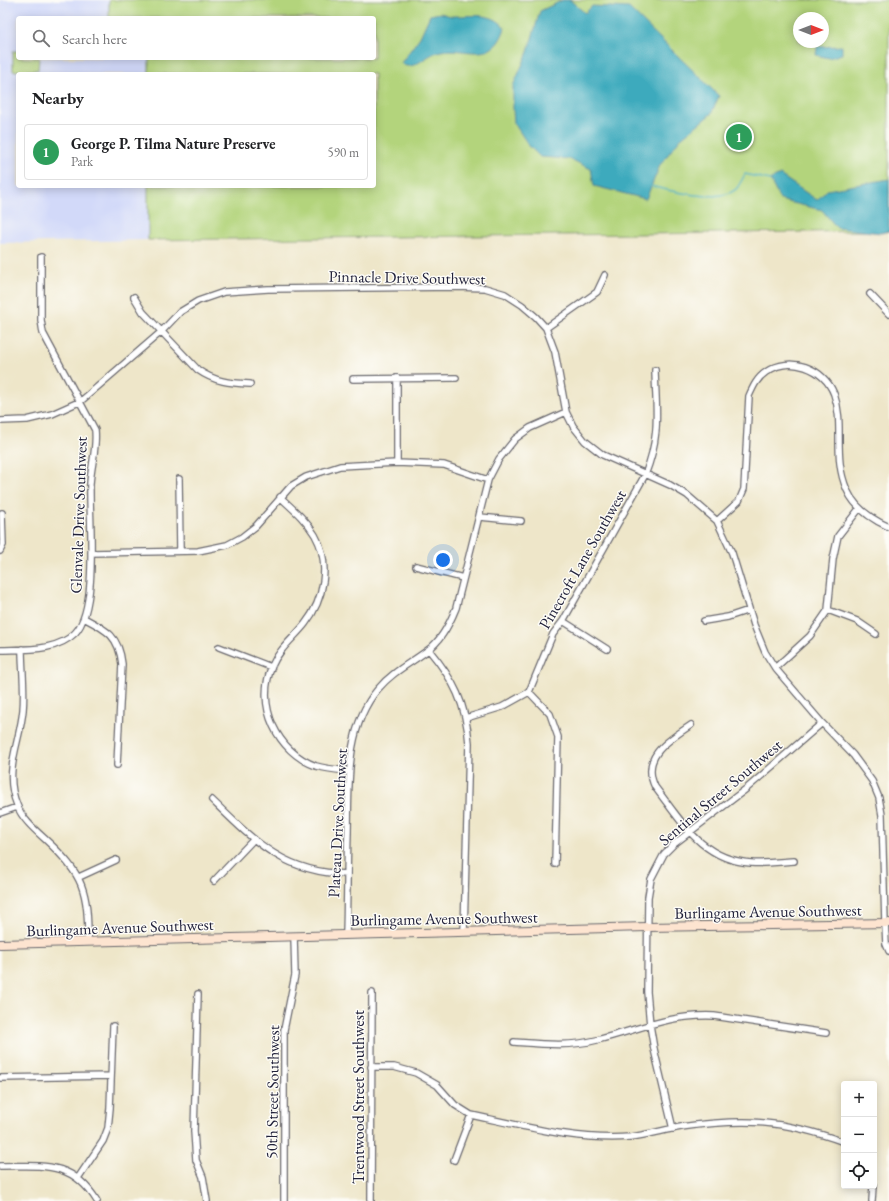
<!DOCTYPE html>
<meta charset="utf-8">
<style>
body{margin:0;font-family:"EB Garamond",serif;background:#f6f6f6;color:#202124}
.controls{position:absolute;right:12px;bottom:12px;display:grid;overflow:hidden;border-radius:4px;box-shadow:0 2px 10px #0003}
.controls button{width:36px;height:36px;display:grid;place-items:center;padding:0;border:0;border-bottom:1px solid #e0e0e0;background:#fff;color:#202124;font:20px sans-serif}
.compass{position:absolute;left:793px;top:12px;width:36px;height:36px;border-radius:50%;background:#fff;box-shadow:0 2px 10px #0003;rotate:90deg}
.you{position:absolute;left:443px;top:560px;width:14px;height:14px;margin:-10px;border:3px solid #fff;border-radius:50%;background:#1a73e8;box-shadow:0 0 0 6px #1a73e833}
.badge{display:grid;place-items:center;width:26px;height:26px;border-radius:50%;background:#db2777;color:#fff;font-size:13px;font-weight:700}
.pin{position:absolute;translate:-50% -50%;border:2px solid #fff;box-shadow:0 1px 4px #0006}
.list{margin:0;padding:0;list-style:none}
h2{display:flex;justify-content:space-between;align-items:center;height:52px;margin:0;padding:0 16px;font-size:17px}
h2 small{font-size:13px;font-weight:400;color:#757577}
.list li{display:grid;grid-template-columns:26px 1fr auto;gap:12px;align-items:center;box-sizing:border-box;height:56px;margin:0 8px 8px;padding:0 8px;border:1px solid #e0e0e0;border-radius:4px}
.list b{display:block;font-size:15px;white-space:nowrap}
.list p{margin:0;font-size:13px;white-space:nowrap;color:#757577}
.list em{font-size:13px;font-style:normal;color:#757577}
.icon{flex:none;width:22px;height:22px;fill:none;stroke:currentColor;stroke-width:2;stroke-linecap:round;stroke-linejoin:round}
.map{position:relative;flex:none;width:889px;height:1201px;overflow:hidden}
.search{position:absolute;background:#fff;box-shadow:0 2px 10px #0003;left:16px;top:16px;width:360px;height:44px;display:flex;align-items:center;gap:10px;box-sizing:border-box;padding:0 14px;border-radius:4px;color:#757577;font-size:15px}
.panel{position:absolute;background:#fff;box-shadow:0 2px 10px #0003;left:16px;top:72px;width:360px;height:116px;border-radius:4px}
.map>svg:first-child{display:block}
.built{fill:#d2d9f9}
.green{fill:#b3d47b;stroke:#6a7b5b;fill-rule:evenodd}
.water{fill:#3eaabd;stroke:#30667c}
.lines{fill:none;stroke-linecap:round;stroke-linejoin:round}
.stream{stroke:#3eaabd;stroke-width:1.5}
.street-casing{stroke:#69676d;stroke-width:8}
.secondary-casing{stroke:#69676d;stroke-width:10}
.street{stroke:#fff;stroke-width:5.5}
.secondary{stroke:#fde4d0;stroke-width:8}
.labels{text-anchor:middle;stroke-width:3;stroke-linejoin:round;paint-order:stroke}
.street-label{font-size:16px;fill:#22223b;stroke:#fdfcf7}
</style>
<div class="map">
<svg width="889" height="1201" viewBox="0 0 889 1201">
<rect width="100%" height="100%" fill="#fdfcf7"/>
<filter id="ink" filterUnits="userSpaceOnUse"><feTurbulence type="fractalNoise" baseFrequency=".025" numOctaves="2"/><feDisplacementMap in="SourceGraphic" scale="8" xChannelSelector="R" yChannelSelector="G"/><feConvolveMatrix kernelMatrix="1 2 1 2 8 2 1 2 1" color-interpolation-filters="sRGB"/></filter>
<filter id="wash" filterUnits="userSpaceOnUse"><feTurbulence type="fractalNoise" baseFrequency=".012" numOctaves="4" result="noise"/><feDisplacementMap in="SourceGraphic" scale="16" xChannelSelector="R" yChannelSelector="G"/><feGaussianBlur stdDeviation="0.9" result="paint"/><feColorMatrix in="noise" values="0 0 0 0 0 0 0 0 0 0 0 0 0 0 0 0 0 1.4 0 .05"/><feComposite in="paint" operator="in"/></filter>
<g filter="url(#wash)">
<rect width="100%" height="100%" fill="#eee6c9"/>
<path class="built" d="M0,0h109v18h-91v40h131v16h-131v112h130v54l-148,3z"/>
<path class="green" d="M109,0h780v231l-741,9v-54h226v-112h-225v-16h225v-40h-265zM799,18h24v24h-24z
M13,51h5v7h21l-1,12 -25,1z"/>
<path class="water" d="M563,0h7l15,13 7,-7 37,2 90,88 -8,18 -31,25 -20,26 -14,34 -52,-13 -3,-17 -21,-10 -30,-2 -11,-11 -15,-23 -1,-13v-24l15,-34 12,-41z
M440,13c5,1 11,4 16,3 16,0 38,-4 49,12 -14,44 -48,11 -74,27 -8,4 -21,17 -30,8l19,-26 10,-22z
M842,46v8l-13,4 -13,-3 1,-8z
M780,175l37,25 10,-10 62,-11v52l-8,2 -44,-5 -15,-18 -42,-10 -10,-20z"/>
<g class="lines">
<path class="stream" d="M651,186c19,5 71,18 86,2 3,-4 6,-10 8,-14l25,6"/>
</g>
</g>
<g filter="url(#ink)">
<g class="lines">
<defs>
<path id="street" d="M870,294l19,20
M134,297l9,15 55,58c17,12 32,13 52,14
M546,328l51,-36 8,-17
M397,378v85
M353,379l103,-1
M0,421l27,-1 25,-6 29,-13 80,-69 19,-20 18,-11 26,-9 44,-3 190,-2 27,1 20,6 17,11 14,12 10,11 9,24 11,60 7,14 12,15 18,14 67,30 17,10 30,26 15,32 22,72 11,27 10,16 47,55 31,32 19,26 7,17 3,17 3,108 1,21 3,7
M179,479l1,71
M280,497c13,12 26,23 35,38 16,28 9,65 -10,89 -11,14 -26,25 -33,42 -17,39 5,86 44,100 10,3 23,4 33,5
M480,517l41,4
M717,521l22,-20 5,-12 5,-93c4,-9 8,-18 17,-24 24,-17 58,-4 68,22 11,31 -2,62 13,96 8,18 24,29 42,37
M0,551l3,-6 -1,-32
M91,553l107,-2 29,-6 15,-8 14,-11 35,-40 15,-9 34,-11 57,-3 47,2 44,15
M416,566l47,12
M828,610l29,11 19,13
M84,618c23,12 35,18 38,46l-5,101
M563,621l44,28
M704,621l24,-4 21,-7
M219,647l52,20
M22,649c0,20 3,41 1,61 -3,33 -20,61 -6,95 5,14 18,25 29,35 38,35 42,51 42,102
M0,650c25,-1 56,2 75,-17 24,-25 14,-114 15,-149 1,-18 7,-35 5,-54l-52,-97 -2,-13v-63
M429,650c25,30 37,54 40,93l-5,189
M775,668l35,-32 18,-26 5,-51 5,-23 21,-27
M529,692l21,22 8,23 -3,127
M466,718l36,-11 27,-15 24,-58 10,-13 82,-146c16,-41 11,-63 10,-105
M691,725c-22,15 -51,31 -36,62 27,35 47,73 96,76 14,1 29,-1 43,-2
M212,800c42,41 72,73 135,74
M0,813l17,-6
M79,877l37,-17
M214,881l40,-42
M346,935c1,-35 1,-69 2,-103 1,-48 -3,-104 30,-143 14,-17 33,-26 50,-39 14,-10 22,-27 28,-42l32,-128 11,-21 16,-20 15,-11 36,-16
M198,994l-4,137 2,29 7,17 4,24
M514,1042c27,2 56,5 83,-2 41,-10 72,-26 117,-24l112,17
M371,1067h23l22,6 21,12 18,20 16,10c52,11 106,26 159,22 17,-2 34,-7 51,-10 64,-9 102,-7 163,15
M0,1078l111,-2
M673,1129l-19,-80 -4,-24 -3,-33 1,-95 3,-18 13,-25 10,-10 72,-55 76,-66
M454,1160l17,-45
M0,1166c42,0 72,-6 97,35
M78,1178l25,-37 5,-13 2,-20 3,-82
M284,1201v-171l11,-55 -1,-39
M371,1201l1,-208
M872,1201l1,-15"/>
<path id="secondary" d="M0,944l647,-17 242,-4"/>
</defs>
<use href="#street" class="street-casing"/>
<use href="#secondary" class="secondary-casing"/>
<use href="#street" class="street"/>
<use href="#secondary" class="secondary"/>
</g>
</g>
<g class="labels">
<g class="street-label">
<text transform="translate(407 277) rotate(1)" y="6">Pinnacle Drive Southwest</text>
<text transform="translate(78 515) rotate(-88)" y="6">Glenvale Drive Southwest</text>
<text transform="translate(582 559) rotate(-60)" y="6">Pinecroft Lane Southwest</text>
<text transform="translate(720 792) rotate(-40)" y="6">Sentinal Street Southwest</text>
<text transform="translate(337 823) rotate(-87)" y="6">Plateau Drive Southwest</text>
<text transform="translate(768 911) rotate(-1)" y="6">Burlingame Avenue Southwest</text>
<text transform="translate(444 918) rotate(-1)" y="6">Burlingame Avenue Southwest</text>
<text transform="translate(120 927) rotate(-2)" y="6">Burlingame Avenue Southwest</text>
<text transform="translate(272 1092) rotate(-89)" y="6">50th Street Southwest</text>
<text transform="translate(358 1097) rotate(-90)" y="6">Trentwood Street Southwest</text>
</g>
</g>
</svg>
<div class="controls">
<button>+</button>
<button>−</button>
<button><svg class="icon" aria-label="locate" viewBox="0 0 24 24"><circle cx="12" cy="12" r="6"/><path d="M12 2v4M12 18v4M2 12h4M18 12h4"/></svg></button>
</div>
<svg class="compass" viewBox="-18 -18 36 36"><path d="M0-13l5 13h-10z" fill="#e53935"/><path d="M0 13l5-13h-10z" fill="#757577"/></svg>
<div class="you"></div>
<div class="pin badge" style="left:739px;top:137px;background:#2e9e5b">1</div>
<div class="search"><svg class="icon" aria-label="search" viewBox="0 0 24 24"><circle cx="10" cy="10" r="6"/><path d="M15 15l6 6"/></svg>Search here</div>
<section class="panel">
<h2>Nearby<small></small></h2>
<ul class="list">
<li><span class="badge" style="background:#2e9e5b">1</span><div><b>George P. Tilma Nature Preserve</b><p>Park</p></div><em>590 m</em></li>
</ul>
</section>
</div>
